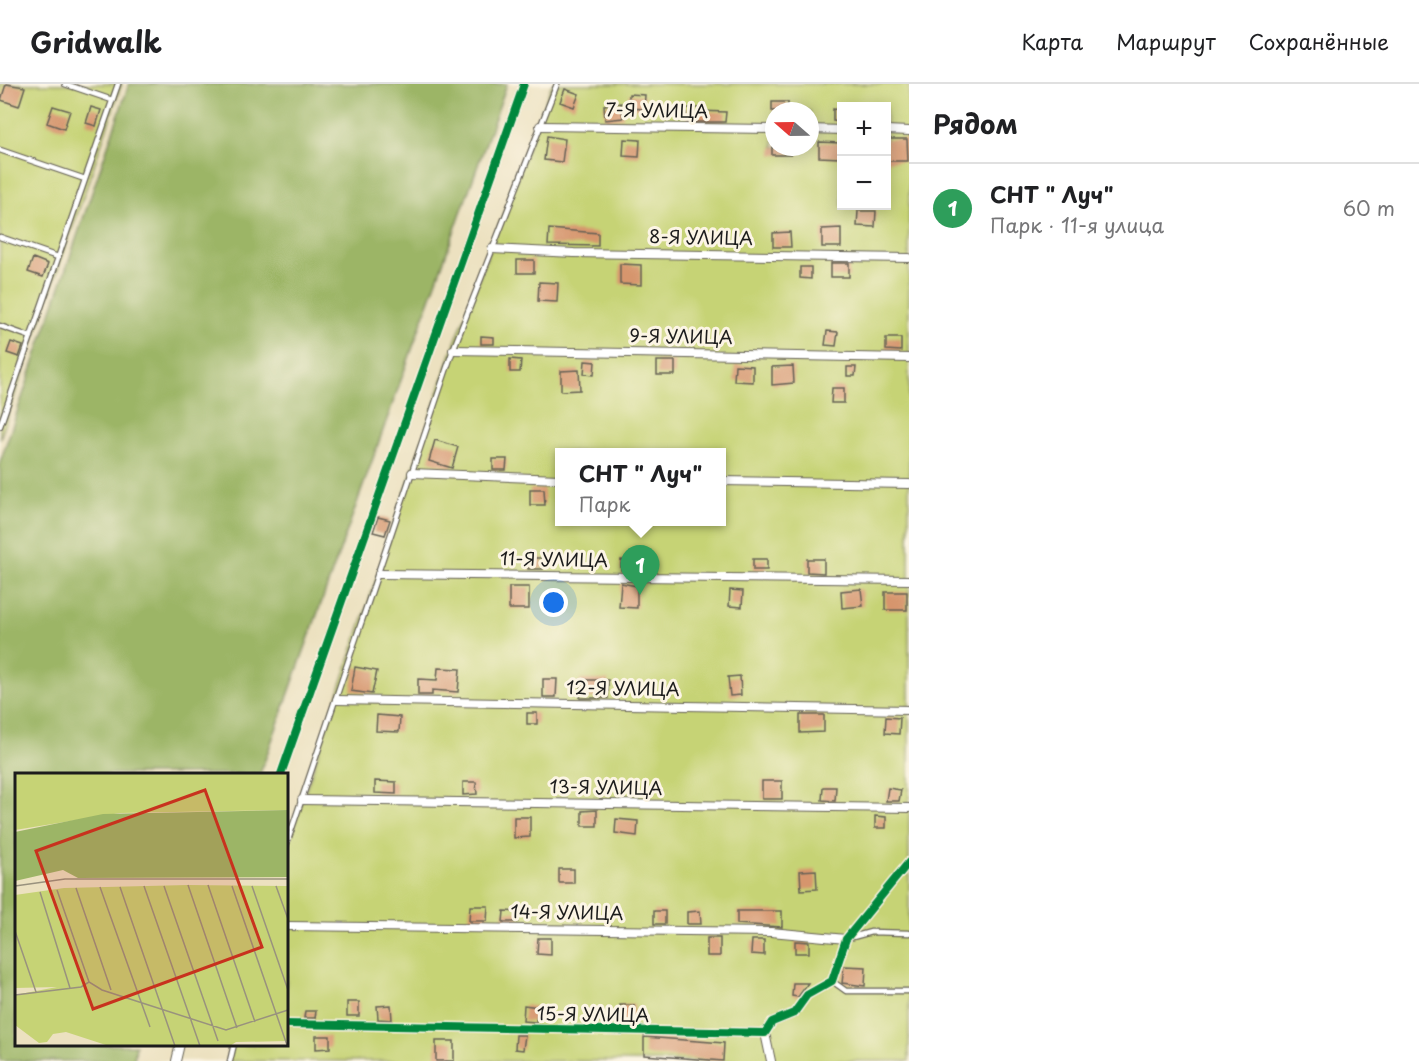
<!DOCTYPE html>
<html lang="ru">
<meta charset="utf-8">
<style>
body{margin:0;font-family:"Playpen Sans",sans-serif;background:#f2f2f2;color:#202124}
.controls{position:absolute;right:18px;top:18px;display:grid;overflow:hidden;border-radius:0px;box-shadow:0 3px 15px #0003}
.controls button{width:54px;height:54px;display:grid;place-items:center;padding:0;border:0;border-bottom:2px solid #e0e0e0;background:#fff;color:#202124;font:30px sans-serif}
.compass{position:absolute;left:765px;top:18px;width:54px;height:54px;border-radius:50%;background:#fff;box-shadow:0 3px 15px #0003;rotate:290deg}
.you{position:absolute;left:554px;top:519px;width:21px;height:21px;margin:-15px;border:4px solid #fff;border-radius:50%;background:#1a73e8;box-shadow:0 0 0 9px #1a73e833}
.badge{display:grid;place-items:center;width:39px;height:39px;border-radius:50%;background:#111827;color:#fff;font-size:20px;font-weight:700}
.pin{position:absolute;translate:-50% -50px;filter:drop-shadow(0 2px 3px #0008)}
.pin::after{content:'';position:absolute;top:32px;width:21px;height:18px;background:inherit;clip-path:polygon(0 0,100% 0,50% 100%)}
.popup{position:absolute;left:555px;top:364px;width:171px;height:78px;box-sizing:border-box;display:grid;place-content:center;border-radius:0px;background:#fff;filter:drop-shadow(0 2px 4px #0005);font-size:20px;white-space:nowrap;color:#757577}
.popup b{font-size:22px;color:#202124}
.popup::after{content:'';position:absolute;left:50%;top:100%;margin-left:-12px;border:12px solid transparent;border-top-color:#fff}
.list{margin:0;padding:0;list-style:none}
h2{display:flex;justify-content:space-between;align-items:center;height:78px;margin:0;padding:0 24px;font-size:26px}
h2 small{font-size:20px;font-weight:400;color:#757577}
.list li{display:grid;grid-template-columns:39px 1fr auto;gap:18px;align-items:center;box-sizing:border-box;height:90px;padding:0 24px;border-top:2px solid #e0e0e0}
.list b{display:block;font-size:22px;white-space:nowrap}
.list p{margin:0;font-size:20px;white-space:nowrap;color:#757577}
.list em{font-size:20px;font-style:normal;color:#757577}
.map{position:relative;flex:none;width:909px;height:977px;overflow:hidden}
header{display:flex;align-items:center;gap:36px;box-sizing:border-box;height:84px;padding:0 30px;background:#fff;border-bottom:2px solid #e0e0e0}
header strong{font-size:28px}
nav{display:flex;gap:33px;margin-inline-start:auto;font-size:21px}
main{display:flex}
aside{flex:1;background:#fff}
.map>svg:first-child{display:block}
.green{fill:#c6d375;stroke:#717848;stroke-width:1.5;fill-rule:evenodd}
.forest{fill:#9cb566;stroke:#5c6841;stroke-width:1.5}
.building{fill:#d6956d}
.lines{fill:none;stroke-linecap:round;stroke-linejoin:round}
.service-casing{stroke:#656155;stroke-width:7}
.minor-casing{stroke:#656155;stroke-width:10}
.service{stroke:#fff;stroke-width:4.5}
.minor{stroke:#fff;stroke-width:8}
.cycleway-casing{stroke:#fcf5e5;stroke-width:11}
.cycleway{stroke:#00873e;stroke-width:8}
.labels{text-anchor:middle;stroke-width:6;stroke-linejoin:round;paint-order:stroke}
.street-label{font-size:18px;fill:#1c1c1c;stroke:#fcf5e5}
.inset-road{fill:none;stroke:#99927e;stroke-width:1.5}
.view{fill:#c8321e;fill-opacity:0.15;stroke:#c8321e;stroke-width:3}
.inset-edge{fill:none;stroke:#1c1c1c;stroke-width:3}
</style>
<header>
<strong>Gridwalk</strong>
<nav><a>Карта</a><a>Маршрут</a><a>Сохранённые</a></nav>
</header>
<main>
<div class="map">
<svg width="909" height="977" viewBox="0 0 909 977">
<rect width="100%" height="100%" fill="#fcf5e5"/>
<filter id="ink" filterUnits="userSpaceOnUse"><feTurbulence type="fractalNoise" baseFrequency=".0167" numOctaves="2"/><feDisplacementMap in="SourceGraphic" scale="12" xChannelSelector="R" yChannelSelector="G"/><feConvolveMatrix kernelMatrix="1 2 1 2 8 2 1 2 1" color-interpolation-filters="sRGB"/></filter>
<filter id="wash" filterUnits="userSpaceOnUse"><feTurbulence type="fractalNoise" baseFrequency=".008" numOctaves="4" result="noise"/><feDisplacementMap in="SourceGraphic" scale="24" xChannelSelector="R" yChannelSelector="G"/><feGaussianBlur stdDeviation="1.35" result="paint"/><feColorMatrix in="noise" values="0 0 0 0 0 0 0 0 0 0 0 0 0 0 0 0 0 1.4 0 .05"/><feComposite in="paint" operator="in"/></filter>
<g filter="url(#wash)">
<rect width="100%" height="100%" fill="#ece1c0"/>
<path class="green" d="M0,0h122l-122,355z
M552,0h357v977h-681l4,-16 54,-1 1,-197 166,-499zM842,22h44v100h-44zM774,27h36v36h-36zM559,368h162v70h-162z"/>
<path class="forest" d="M129,0h378l-247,690h-244v270l120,1 -2,16h-134v-599z"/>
<g id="blocks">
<path class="building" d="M6,0l19,3 -6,19 -18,-6z
M565,5l14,5 -5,13 -14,-5z
M629,10l16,1 -1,14 -15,-1z
M772,18h16v9h-16z
M621,19l2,15 -18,2 -1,-15z
M53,22l17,5 -6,18 -17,-6z
M91,23l10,3 -5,16 -10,-3z
M686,24h13v3l27,1 -1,10h-38z
M833,25l9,1v12l-9,-1z
M547,52l18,3 -3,23 -18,-2z
M624,55l16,1 -1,17 -16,-1z
M886,55h21l1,22h-22z
M819,58l22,1v15l-22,-1z
M772,63h19v8h-19z
M858,127h18l-1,16 -18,-1z
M841,144v19h-19v-18z
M549,145l49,4v13l-50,-1z
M790,148l1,15h-18v-14z
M33,174l15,6 -5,13 -15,-5z
M517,176h17v13h-17z
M831,179h18v14h-18z
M620,180l21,1v20l-21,-1z
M800,183h11v12l-11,-1z
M539,198l19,1 -1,19 -19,-1z
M827,247l11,1 -2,14 -11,-1z
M481,252l13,1v7h-13z
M886,254h15v13l-15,-1z
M11,258l12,4 -4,11 -12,-4z
M510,275l11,1 -1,12h-10z
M585,277l10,1 -1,13 -10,-1z
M657,277h18v14h-18z
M735,281l18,1v16l-19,-1z
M793,282l1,17 -22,2v-18z
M847,283h9l-1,9h-8z
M579,286l1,20 -19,1v-20z
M832,304h12v15h-13z
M435,356l23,7 -6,21 -23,-7z
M493,375h14l-1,11h-13z
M530,405h14l1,16h-15z
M378,433l12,3 -5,15 -12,-3z
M528,474h15v11h-15z
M753,475h14v11h-14z
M807,475h17v14l-17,-1z
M621,476l13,1v10l-13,-1z
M621,499l16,3v22l-18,-1z
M509,503h20v22h-20z
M861,505l2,17 -21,2 -1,-17z
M730,506l13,1 -1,16 -13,-1z
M885,508h22v18h-22z
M355,583l22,4 -5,23 -21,-3z
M438,584l22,1 -2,23 -26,-2v5h-14v-16l19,1z
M740,592l1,19 -11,1 -2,-19z
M543,595h14l-1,18h-13z
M580,596h28v18h-28z
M527,629h10v11h-10z
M377,631l23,2 -1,15 -23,-1z
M800,631h24v17l-24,1z
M886,633l14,1 -1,16 -14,-1z
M375,697l21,1v12l-21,-1z
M762,697h20v18h-20z
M463,698h13l1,12 -14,1z
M823,703h13l-1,14 -13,-1z
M888,704l13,2 -2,11h-13z
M597,726v16h-15v-15z
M875,732l11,1v11h-11z
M514,733h16v20l-16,1z
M616,735l22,2 -1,15 -22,-3z
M559,785h15v14h-15z
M816,786l1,19 -16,1 -1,-19z
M470,822h18l-1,15h-18z
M504,827l15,1 -1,10h-15z
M654,827h11v13h-11z
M700,827l1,13h-14v-12z
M737,827h45v16l-45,-3z
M538,854h13v17l-14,-1z
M707,854h13v18h-13z
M752,856h12v15l-13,-1z
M795,857l14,1v11h-14z
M844,882l22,1 -1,19 -23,-3z
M793,899h15l-10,14 -6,-1z
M347,918h12v14h-12z
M391,921l1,15 -14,-1 -1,-13z
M524,921l14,2 -2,15 -13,-1z
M620,921h14v18l-14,-1z
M305,927h11l-1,7h-11z
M516,951h9l-2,15 -8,-1z
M316,952h14v12l-14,1z
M644,953l80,6 -1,18 -79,-6z
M436,957h18v20h-18z"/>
</g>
</g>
<g filter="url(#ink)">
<use href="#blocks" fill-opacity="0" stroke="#656155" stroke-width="1.5"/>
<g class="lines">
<defs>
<path id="service" d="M65,0l47,16
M0,66l85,29
M0,153l58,20
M0,242l31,11
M0,342l118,-342
M286,762l167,-496 104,-266
M849,854l22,-6 38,1
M832,897l14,10h63
M230,977l4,-17"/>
<path id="minor" d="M540,42l234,3
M810,45l32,1
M886,46l23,1
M492,165l82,4 335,5
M453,266l456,8
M412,389l147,6
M721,397l188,3
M379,490l530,6
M337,616l572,10
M281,690l243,-690
M302,716l607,8
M286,842l485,6 75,7
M286,940l479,9 7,-11 22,-9 13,-18 25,-14 14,-42 63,-77
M765,949l6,28
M176,977l4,-17"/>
</defs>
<use href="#service" class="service-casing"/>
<use href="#minor" class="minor-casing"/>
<use href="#service" class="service"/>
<use href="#minor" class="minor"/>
<defs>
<path id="cycleway" d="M281,690l243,-690
M286,940l479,9 7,-11 22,-9 13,-18 25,-14 14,-42 63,-77"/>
</defs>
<use href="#cycleway" class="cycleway-casing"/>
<use href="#cycleway" class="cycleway"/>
</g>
</g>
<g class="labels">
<g class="street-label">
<text transform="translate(657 27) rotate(1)" y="6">7-Я УЛИЦА</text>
<text transform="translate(701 154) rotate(1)" y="6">8-Я УЛИЦА</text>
<text transform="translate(681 253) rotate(1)" y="6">9-Я УЛИЦА</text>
<text transform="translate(554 476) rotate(1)" y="6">11-Я УЛИЦА</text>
<text transform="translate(623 605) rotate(1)" y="6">12-Я УЛИЦА</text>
<text transform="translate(606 704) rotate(1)" y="6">13-Я УЛИЦА</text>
<text transform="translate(567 829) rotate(1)" y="6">14-Я УЛИЦА</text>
<text transform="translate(593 931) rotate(1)" y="6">15-Я УЛИЦА</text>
</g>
</g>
<g transform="translate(15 689)">
<rect width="273" height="273" fill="#ece1c0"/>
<path d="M0,0h273v37l-168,3 -105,17zM173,112l100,1v155l-52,1 -6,4h-121l-43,-14 -13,2 -6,8 -8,1 -24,-18v-30l42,-8 -42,1v-93l49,-7z" fill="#c6d375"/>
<path d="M273,37v67l-210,1 -15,-8 -48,11v-49l88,-18z" fill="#9cb566"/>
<path class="inset-road" d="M173,112l49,143M193,112l47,137M0,113l50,-7h223M129,113l56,160M149,113l54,155M217,113l55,159M237,113l36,104M261,113l12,33M85,114l50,140M105,114l55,159M61,115l35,102M42,117l32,92 13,8 124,40 62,-20M25,119l30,96M0,158l21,61M0,222l66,-8 8,-5"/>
<path class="view" d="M190,17l57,157 -169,62 -57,-158z"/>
<rect width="273" height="273" class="inset-edge"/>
</g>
</svg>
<div class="controls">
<button>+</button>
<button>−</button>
</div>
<svg class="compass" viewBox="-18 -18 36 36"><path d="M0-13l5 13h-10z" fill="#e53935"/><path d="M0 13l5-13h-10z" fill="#757577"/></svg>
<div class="you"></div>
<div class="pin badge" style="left:640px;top:511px;background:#2e9e5b">1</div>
<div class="popup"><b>СНТ &quot; Луч&quot;</b>Парк</div>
</div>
<aside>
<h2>Рядом<small></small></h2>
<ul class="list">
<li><span class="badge" style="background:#2e9e5b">1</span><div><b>СНТ &quot; Луч&quot;</b><p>Парк · 11-я улица</p></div><em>60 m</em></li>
</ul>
</aside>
</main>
